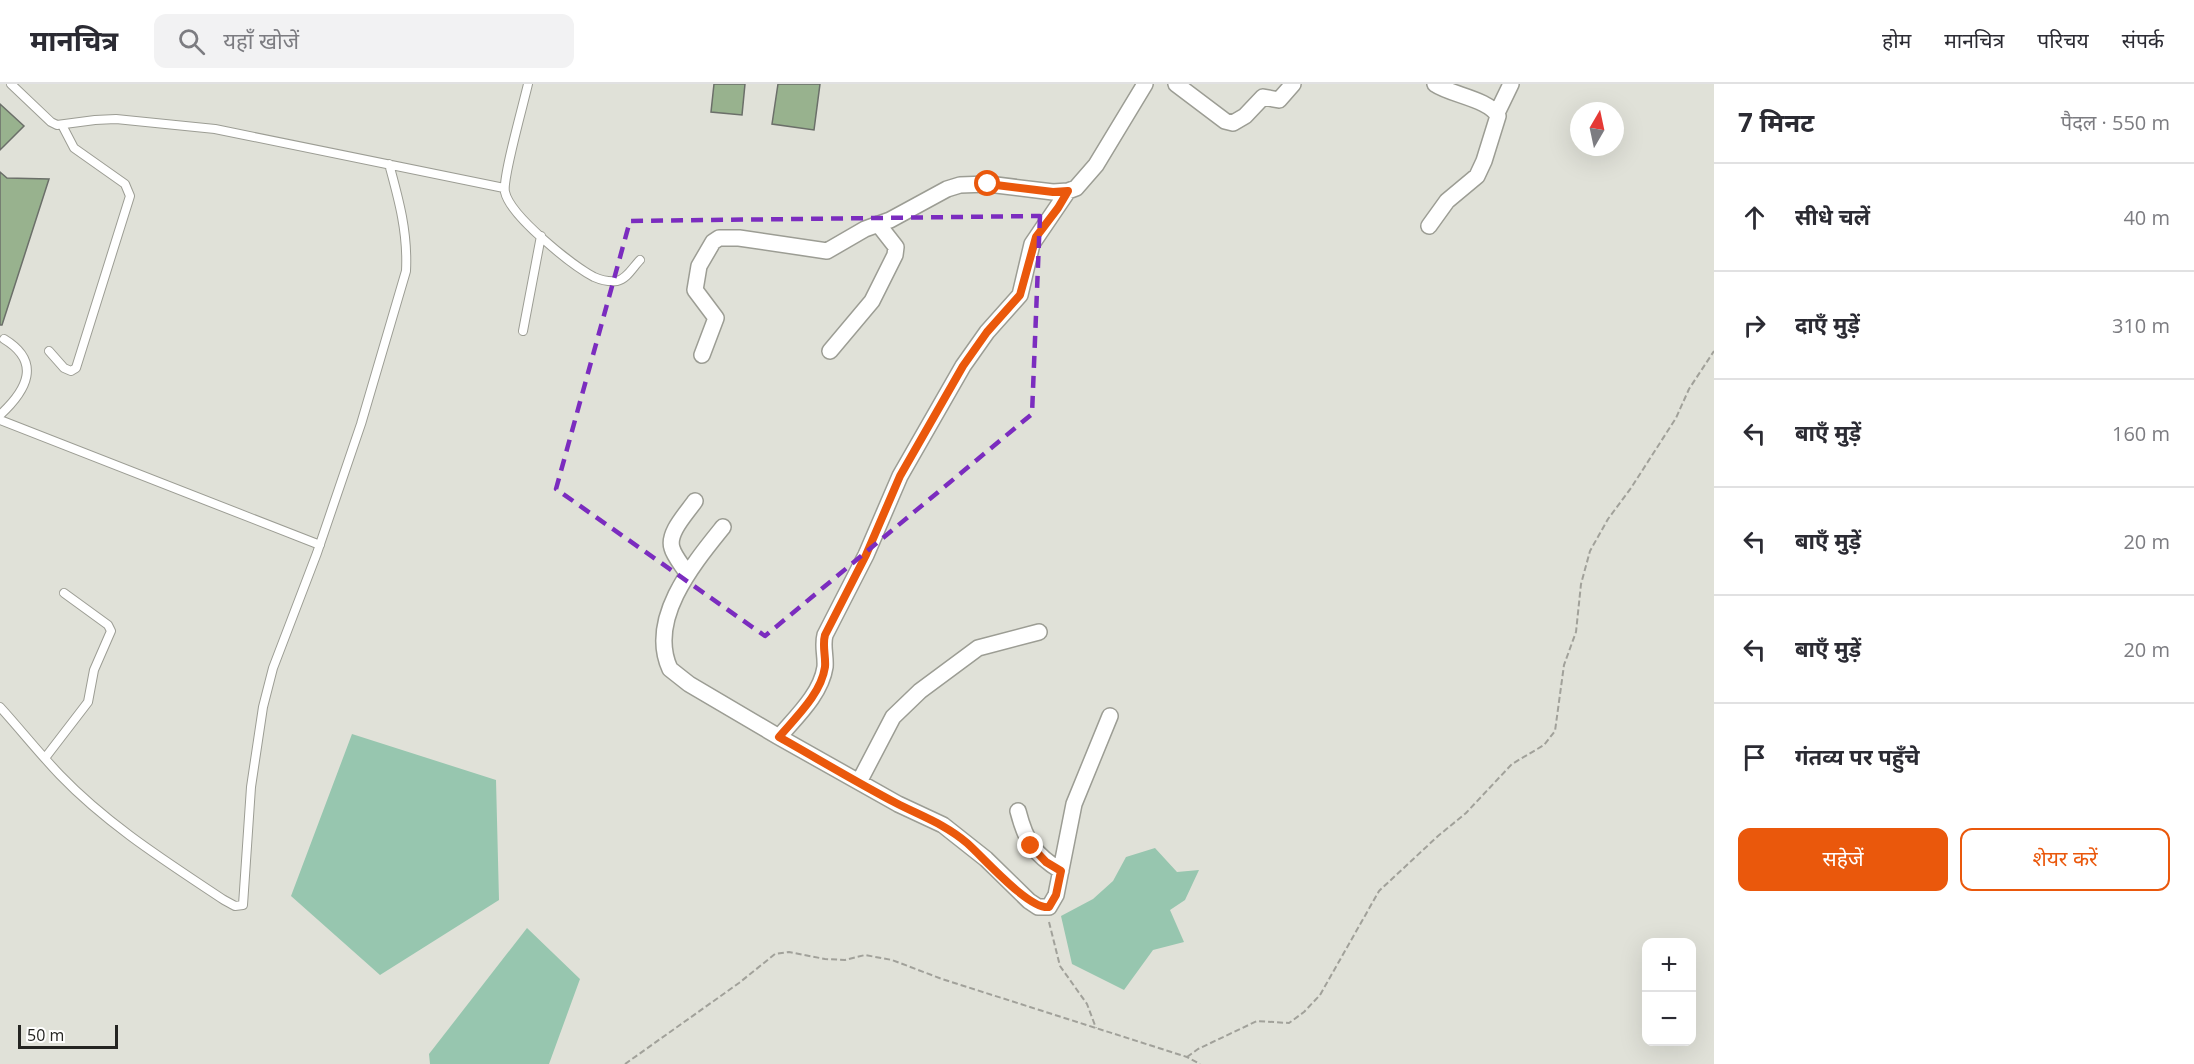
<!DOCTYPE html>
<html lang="hi">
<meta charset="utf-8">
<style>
body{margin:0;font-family:"Open Sans","Noto Sans Devanagari",sans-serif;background:#f2f2f3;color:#2b2b33}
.controls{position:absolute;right:18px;bottom:18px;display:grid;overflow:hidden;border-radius:12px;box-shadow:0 6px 24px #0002}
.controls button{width:54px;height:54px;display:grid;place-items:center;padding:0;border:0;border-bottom:2px solid #e1e1e2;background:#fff;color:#2b2b33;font:30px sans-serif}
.compass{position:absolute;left:1570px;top:18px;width:54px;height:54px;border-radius:50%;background:#fff;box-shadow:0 6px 24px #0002;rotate:9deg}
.scale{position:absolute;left:18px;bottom:15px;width:100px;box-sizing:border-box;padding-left:6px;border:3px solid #242421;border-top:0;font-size:16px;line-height:21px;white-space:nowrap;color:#242421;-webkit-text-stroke:4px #fffffe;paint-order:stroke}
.stop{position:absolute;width:18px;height:18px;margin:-14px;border:4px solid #ea580c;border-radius:50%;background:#fff}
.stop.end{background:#ea580c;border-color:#fff;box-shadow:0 2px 6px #0008}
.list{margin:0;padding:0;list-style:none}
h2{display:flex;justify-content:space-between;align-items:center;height:78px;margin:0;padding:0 24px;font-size:26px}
h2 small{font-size:20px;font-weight:400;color:#7c7c81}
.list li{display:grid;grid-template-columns:39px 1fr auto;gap:18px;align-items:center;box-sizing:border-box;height:108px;padding:0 24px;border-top:2px solid #e1e1e2}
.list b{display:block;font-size:22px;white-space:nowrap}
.list em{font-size:20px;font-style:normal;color:#7c7c81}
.actions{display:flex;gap:12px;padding:18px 24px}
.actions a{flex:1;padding:14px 0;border:2px solid #ea580c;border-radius:12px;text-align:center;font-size:21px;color:#ea580c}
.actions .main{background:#ea580c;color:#fff}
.icon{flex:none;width:33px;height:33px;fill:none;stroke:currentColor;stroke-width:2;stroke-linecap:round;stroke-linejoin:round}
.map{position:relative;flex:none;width:1714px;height:980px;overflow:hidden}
header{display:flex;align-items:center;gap:36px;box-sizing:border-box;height:84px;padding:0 30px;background:#fff;border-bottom:2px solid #e1e1e2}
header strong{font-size:28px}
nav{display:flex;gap:33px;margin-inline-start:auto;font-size:21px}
.search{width:420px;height:54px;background:#f2f2f3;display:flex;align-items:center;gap:15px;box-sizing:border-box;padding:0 21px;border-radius:12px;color:#7c7c81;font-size:22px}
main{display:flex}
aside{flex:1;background:#fff}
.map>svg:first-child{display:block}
.water{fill:#97c6af}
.building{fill:#98b28e;stroke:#6b6f69;stroke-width:1.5}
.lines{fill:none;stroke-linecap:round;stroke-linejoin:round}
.service-casing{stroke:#9c9d94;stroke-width:10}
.minor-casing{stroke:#9c9d94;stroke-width:18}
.path{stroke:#a1a19a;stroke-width:2;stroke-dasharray:6 3;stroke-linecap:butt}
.service{stroke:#fff;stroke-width:8}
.minor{stroke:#fff;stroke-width:15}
.route{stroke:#ea580c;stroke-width:8}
.marked{fill:none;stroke:#7b2cbf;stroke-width:4.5;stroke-dasharray:12 8;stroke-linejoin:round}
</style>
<header>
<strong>मानचित्र</strong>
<div class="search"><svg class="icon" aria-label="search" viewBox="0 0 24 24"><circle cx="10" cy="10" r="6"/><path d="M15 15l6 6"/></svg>यहाँ खोजें</div>
<nav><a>होम</a><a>मानचित्र</a><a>परिचय</a><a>संपर्क</a></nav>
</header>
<main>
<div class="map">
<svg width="1714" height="980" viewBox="0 0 1714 980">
<rect width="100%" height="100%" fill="#e0e1d8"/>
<path class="water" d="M352,650l144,46 3,120 -119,75 -89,-79z
M1155,764l22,24 22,-2 -14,30 -15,10 14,32 -31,8 -29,40 -52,-26 -11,-48 32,-17 20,-18 13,-24z
M527,844l53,51 -31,85h-119l-1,-10z"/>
<path class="building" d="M714,0h31l-3,31 -31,-3z
M778,0h42l-6,46 -42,-6z
M0,20l24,22 -24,24z
M0,88l7,6 42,1 -47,146h-2z"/>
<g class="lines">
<defs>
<path id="service" d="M11,0l40,38 6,3 38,-5 21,-1 99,10 289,59
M528,0c-4,18 -26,95 -23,108 5,24 68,74 89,85 7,3 15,5 23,4 10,-2 16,-14 23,-21
M523,247l18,-95
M49,267l15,17 7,3 5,-3 54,-172 -5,-12 -51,-36 -12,-23
M0,331c27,-25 42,-53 4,-76
M0,336l320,125
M0,623c20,22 39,46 60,68 48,50 107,87 164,125l11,6 8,-1 8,-118 12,-80 10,-39 44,-115 44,-129 45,-153c2,-38 -7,-71 -17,-107
M45,674l43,-56 6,-32 17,-39 -3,-6 -44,-32"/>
<path id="minor" d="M1176,0l49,37 8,2 12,-7 18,-19 16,3 14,-16
M1497,29l14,-29
M1429,142l18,-25 30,-25 7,-15 14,-45c-9,-17 -47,-21 -63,-32
M830,267l42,-50 23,-46 1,-8 -18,-23
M702,271l14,-37 -21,-28 4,-24 14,-24 6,-4h20l88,13 38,-22 25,-9 57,-31 13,-4 28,-1 65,8 15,-1 8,-3 20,-23 49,-81
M723,443c-29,36 -76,92 -53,142l19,15 90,53 119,67 45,21 43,34 43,42 9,6h11l7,-12 18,-91 36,-88
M687,489c-5,-8 -13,-17 -15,-25 -5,-15 15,-35 23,-47
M779,653c17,-20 42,-43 46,-70 1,-11 -3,-21 0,-32l41,-80 34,-79 63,-110 24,-34 33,-37 12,-51 36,-53
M859,698l34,-65 27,-26 58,-43 61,-16
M1018,727c8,31 16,43 43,60"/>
</defs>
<use href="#service" class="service-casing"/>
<use href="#minor" class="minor-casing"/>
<path class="path" d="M1049,838l11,44 27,38 9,24
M1187,973l11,-8 59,-28 32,2 15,-11 16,-17 59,-104 59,-55 28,-23 46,-49 32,-19 11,-14 9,-66 12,-33 5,-48 9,-33 18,-32 23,-31 45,-70 13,-29 25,-38
M625,980l114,-81 36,-29 14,-2 36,7 20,1 20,-5 27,5 50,19 245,78 13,7"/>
<use href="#service" class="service"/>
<use href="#minor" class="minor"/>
</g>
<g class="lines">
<path class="route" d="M988,100l65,8 15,-1 -10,17 -22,29 -16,58 -33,37 -24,34 -63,110 -34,79 -41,80c-3,11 1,21 0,32 -4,27 -29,50 -46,70 39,22 77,45 117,66 25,13 49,21 71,40 17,15 62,67 82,64l7,-12 5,-24 -15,-9 -15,-16"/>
</g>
<path class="marked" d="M1040,132l-8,198 -267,222 -209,-147 74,-268z"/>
</svg>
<div class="controls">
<button>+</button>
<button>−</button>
</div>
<svg class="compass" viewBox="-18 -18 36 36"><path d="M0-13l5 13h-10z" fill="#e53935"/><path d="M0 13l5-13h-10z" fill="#7c7c81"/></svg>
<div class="scale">50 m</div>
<div class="stop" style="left:988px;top:100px"></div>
<div class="stop end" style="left:1031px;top:762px"></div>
</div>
<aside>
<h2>7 मिनट<small>पैदल · 550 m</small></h2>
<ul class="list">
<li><svg class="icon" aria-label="ahead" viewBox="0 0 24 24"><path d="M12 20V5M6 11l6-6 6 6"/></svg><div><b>सीधे चलें</b></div><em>40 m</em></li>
<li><svg class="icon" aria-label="right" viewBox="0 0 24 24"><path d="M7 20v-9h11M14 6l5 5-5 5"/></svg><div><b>दाएँ मुड़ें</b></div><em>310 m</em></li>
<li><svg class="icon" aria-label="left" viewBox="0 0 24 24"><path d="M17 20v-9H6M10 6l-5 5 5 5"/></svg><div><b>बाएँ मुड़ें</b></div><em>160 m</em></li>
<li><svg class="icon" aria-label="left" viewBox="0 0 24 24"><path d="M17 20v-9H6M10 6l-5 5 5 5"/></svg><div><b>बाएँ मुड़ें</b></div><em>20 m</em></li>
<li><svg class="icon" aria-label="left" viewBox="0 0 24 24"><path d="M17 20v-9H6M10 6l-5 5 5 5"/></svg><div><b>बाएँ मुड़ें</b></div><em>20 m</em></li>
<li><svg class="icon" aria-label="arrive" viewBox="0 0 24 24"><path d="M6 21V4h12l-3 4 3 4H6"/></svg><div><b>गंतव्य पर पहुँचे</b></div></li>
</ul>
<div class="actions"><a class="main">सहेजें</a><a>शेयर करें</a></div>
</aside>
</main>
